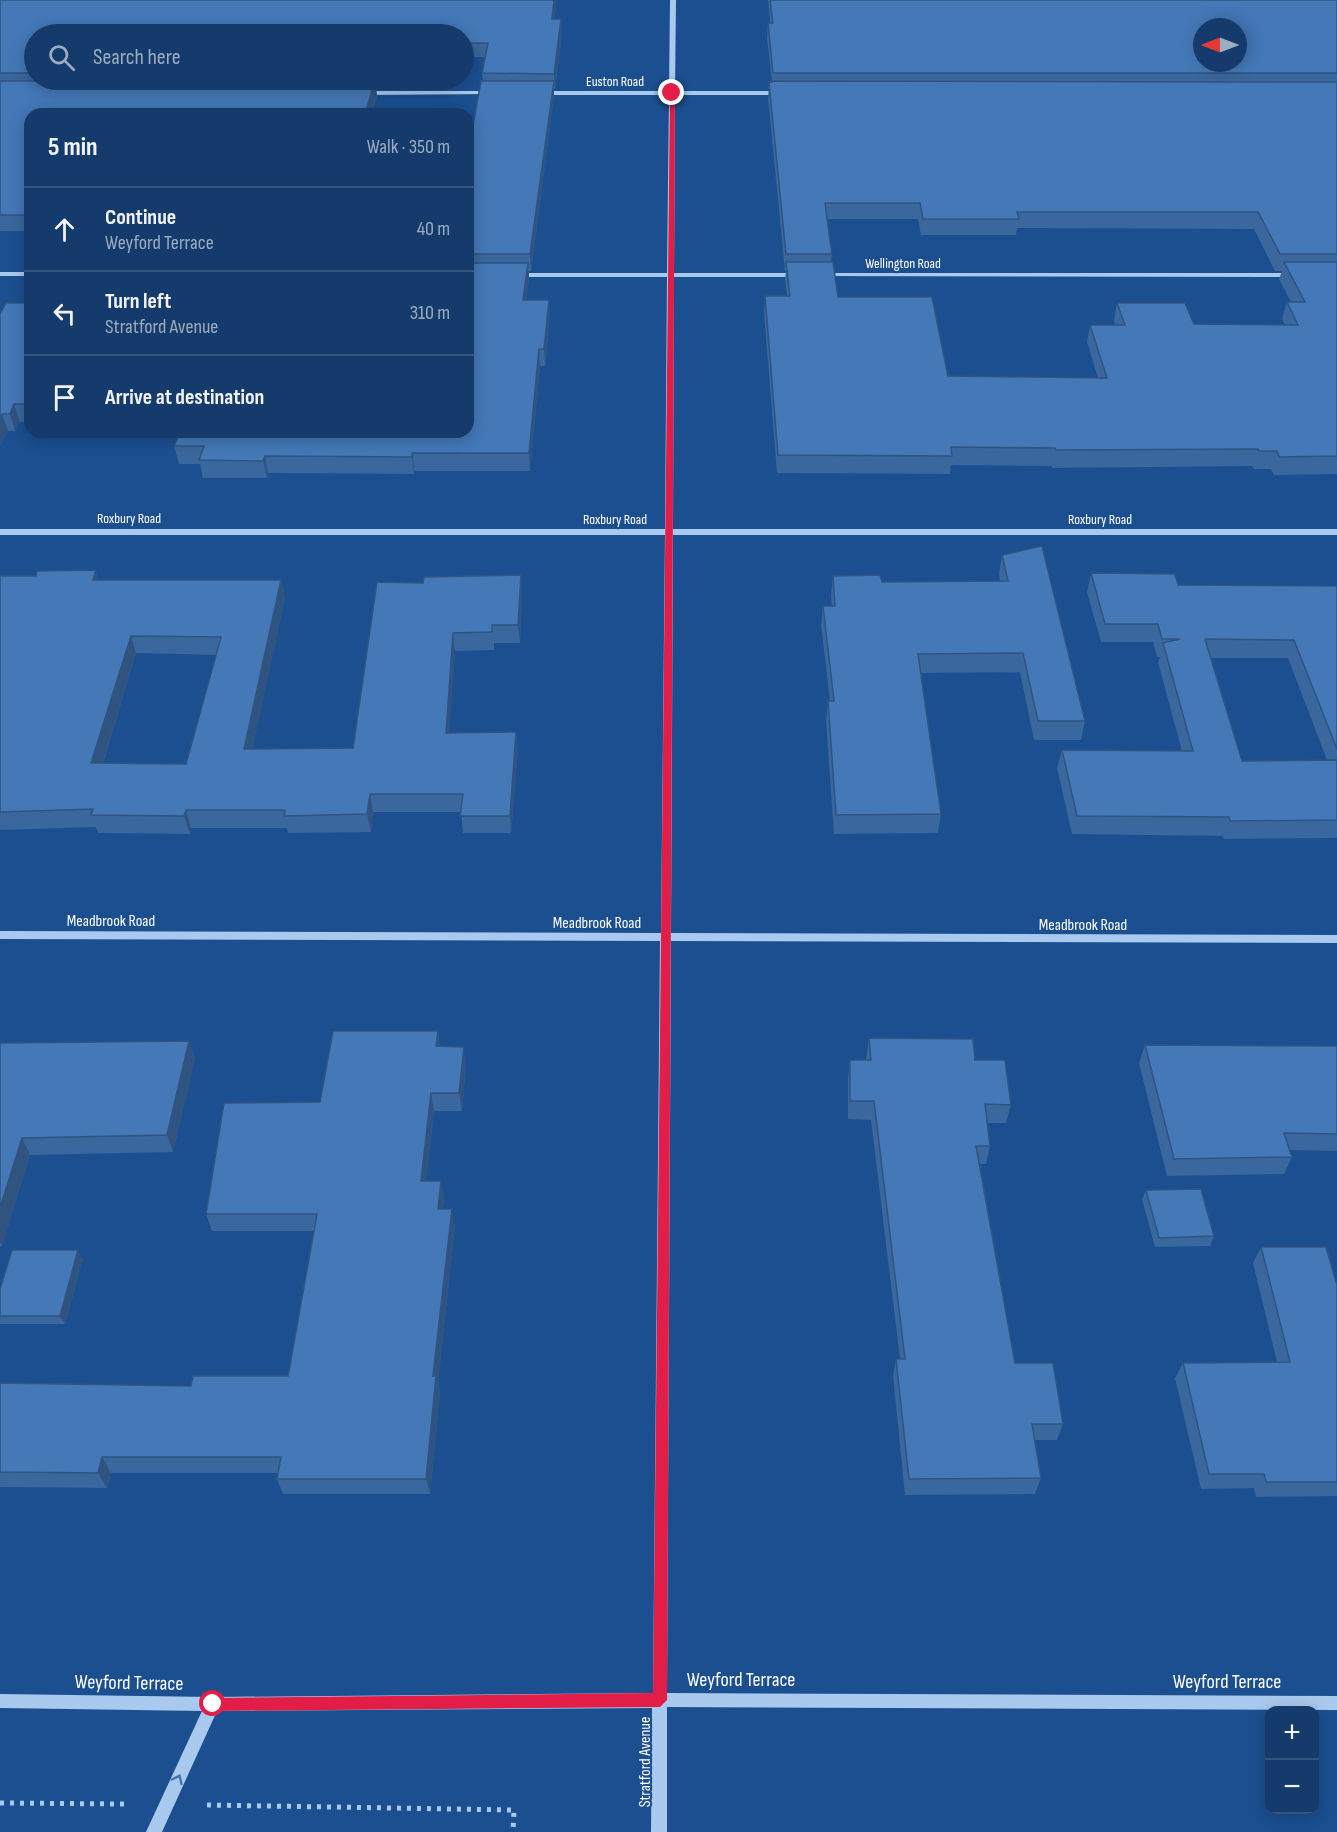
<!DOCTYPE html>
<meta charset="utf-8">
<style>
body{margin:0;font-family:"Sofia Sans Condensed",sans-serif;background:#214673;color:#f1f3f6}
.controls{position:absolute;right:18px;bottom:18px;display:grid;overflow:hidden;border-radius:12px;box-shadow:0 3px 15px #0003}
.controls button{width:54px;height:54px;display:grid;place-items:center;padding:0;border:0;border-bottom:2px solid #33557e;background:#143b6b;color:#f1f3f6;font:30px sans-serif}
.compass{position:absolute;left:1193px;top:18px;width:54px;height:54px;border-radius:50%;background:#143b6b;box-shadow:0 3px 15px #0003;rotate:270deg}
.stop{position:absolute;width:18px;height:18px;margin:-14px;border:4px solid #e11d48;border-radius:50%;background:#fff}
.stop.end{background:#e11d48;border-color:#fff;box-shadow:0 2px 6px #0008}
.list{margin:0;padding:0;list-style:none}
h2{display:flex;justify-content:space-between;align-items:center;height:78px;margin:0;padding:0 24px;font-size:26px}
h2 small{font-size:20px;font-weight:400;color:#9dadc1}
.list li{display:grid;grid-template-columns:39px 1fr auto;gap:18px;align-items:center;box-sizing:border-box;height:84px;padding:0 24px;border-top:2px solid #33557e}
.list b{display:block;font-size:22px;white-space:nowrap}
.list p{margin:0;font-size:20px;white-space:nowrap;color:#9dadc1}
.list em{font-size:20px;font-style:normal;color:#9dadc1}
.icon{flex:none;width:33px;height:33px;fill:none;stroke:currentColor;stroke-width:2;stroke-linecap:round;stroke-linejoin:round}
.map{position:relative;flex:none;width:1337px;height:1832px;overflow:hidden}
.search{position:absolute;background:#143b6b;box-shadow:0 3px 15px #0003;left:24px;top:24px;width:450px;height:66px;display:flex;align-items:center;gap:15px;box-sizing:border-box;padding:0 21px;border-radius:33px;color:#9dadc1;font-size:22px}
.panel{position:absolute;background:#143b6b;box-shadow:0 3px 15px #0003;left:24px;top:108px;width:450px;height:330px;border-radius:18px}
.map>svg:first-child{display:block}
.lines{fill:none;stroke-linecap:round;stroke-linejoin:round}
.path{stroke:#a9c9ee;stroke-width:5;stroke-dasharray:4 6;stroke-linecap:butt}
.minor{fill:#a9c9ee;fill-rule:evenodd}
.wall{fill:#3a679d;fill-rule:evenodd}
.shaded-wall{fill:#305480}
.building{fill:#4478b7;stroke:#305480;stroke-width:1.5;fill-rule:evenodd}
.oneway{stroke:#4674ac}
.route{fill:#e11d48}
.labels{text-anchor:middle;stroke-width:4.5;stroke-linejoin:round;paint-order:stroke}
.far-street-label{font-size:14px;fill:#fff;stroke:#1b4f8f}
.street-label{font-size:16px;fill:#fff;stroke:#1b4f8f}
.near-street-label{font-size:20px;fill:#fff;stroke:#1b4f8f}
</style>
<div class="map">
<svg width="1337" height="1832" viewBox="0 0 1337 1832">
<rect width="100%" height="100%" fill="#1b4f8f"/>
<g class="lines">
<path class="path" d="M0,1803l125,1
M207,1805l307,5 -1,22"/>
<path class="minor" d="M670,0h6l-1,91h107l3,2 -3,2h-107l-1,178h126l3,2 -3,2h-126l-1,252h664v6h-664l-2,398 666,2v8l-666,-2 -4,752 670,3v14l-670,-3v125h-16l1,-124 -435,3 -55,121h-16l56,-121 -202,-3v-14l213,3 440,-4 7,-752 -660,-2v-8l661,2 4,-398h-665v-6h665l2,-252h-152l-3,-2 3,-2h152l2,-178h-127l-3,-2 3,-2h127z
M491,91l2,1v2l-131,1 -3,-2 3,-2z
M0,272h30v4h-30z
M821,273h474l3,2 -3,2 -476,-1 -1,-1z"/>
</g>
<path class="wall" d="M0,0l561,19 1,15 -7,55h-1v7l-23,175h-2v8l-3,21 24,17 -5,49h-5l-10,105h-115l-1,3 -146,-1 -1,5h-64l-3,-14h-21l-5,-18 294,-14v-279l15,-72 -1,-8 3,-16h-21v-23h-430v46h349l-3,8h-4l1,8 -5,18h-342v117h-30z
M768,0h569v474l-63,1 -3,-6h-17l-2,-3 -200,2v-2l-101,-1 -1,9 -173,-1 -13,-160 1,-17h22l-2,-17 1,-8h-1l-17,-172 1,-16 3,-1 -5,-44 1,-15h2zM827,219h91l3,16h95l1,-7 237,1 21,42h7l-3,8 12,23h-4l-5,17 3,6 -91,-1 -77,-21 -3,17 1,5h-25l-3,17 11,36 -150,-2 -110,-79 -7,-35 1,-8z
M30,303v119h-10l-5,9h-7l-8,15v-132z
M1002,555l83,166 -4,19h-47l-14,-68 -99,1 20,141 -3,19 -104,1 -8,-114 2,-19h2l-9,-76 2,-19h9l-1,-11 2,-19 49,6 118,-1 -1,-7z
M1091,573l87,12 159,1v252l-113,1 -1,-3 -151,-2 -15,-66 5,-18 120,1 -24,-89 2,-5h-3l-4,-15h-52l-14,-50zM1211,658h77l39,102 -85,1z
M521,575l1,18 -2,50h-26v7l-39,1 -6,82 67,-1 2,18 -7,83h-48l-2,-21h-88l-2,20 -83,1 -1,-5h-96l-1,6 -92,-1 -2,-6 -96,3v-254l99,4h182l4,18 -33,151 101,-1 70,-165zM136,653l81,2 -31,109 -83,-1z
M869,1038l106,22 36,45 -5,18h-19l3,23 -4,18h-6l35,199 48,61 -6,16h-23l7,38 -6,16 -130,1 -12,-119 3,-17h4l-29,-239 -23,-1v-40l2,-19h16z
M189,1041l6,17 -22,94 -143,3 -28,91h-2v-203z
M1145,1045l192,1v105l-47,-1 2,7 -8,17 -117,2 -28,-113z
M440,1047l26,18 -4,46h-28l-8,70h15l3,17 -1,11 12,17 -17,156 2,10 -10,102h-147l-6,-15 1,-6h-167l-4,15 -107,-1v-104l191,3 97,-10 26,-145h-102l-6,-17 114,-112z
M1146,1190l68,46 -4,10 -55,1 -13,-48z
M1261,1247l76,38v211l-81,1 -2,-9 -53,1 -26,-111 8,-15 94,-1 -24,-99z
M83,1259l-18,65h-65v-35z"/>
<path class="shaded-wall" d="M554,0h3l-4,34 -1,-15z
M561,19l1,15 -7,55 -1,-15z
M379,80h4l-3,8z
M375,81l2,15 -5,18h-7z
M554,81v15l-23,175 -1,-17z
M528,263l1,16 -5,38 -1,-17z
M549,300l1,17 -5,49 -1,-17z
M539,349l1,17 -10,105 -1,-18z
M14,404l6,18 -5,9 -5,-17z
M2,414l6,17 -8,15v-28z
M412,453l3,18 -1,3 -2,-17z
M265,456l3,17 -1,5 -4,-17z
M96,570l6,18 -9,-8z
M521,575l1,18 -2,50 -2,-18z
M281,580l4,18 -37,169 -4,-18z
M453,633l2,18 -7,100 -2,-18z
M131,636l5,17 -39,128 -6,-18z
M516,732l2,18 -7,83 -1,-17z
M370,794l3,18 -2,20 -4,-18z
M186,810l5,18 -1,6 -6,-18z
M438,1031l3,18 -5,-3z
M189,1041l6,17 -22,94 -6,-17z
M464,1047l2,18 -4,46 -3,-18z
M431,1093l3,18 -10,87 -3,-17z
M22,1138l8,17 -28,91 -2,-4v-34z
M441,1181l3,17 -3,28 -3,-17z
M452,1209l3,17 -17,156 2,10 -10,102 -4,-15 7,-103z
M78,1250l5,9 -18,65 -5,-8z
M102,1457l9,16 -4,15 -9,-15z"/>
<path class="building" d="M0,0h554l-2,19h9l-7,55 -72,-1 6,-30h-24v-9h-430v39h-34z
M770,0h567v73h-564l-5,-50h5zM1202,27h36v36h-36z
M0,81h375l-10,33h-335v101h-30z
M481,81h73l-24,173h-62v-101z
M774,81l563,1v172h-57l-22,-42h-241l2,7h-96l-3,-16h-95l7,51h-46l-17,-171z
M786,262h47l5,35h94l16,79 159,2 -17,-53h35l-8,-22h68l9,21 104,1 -11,-23h18l-21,-40h53v194l-58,1 -2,-6h-18l-1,-2 -202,1 -1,-2 -104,-1 1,9 -174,-1 -13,-159h25z
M468,263h60l-5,37h26l-5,49h-5l-10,104h-117v4l-147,-1 -2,5 -64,-1 5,-14h-30l6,-14h288z
M6,303h24v101h-16l-4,10h-8l-2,4v-104z
M1042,546l43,175h-47l-15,-68 -105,1 23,160 -105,1 -8,-114h6l-11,-95h12l-2,-30 47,-1 2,7 126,-1 -6,-26z
M96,570l-3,10h188l-37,169 109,-1 24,-166 46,1 1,-6 97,-2 -3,50h-26v7l-39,1 -7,100 70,-1 -6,84h-50l3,-22h-93l-3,20 -83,2 1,-6h-99l-2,6 -93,-1 2,-6 -93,3v-236h36l1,-5zM131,636l90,1 -35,127 -95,-1z
M1091,573l84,1 3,11 159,1v163l-43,-109 -89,-1 37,122 95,-1v60l-107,1 -1,-4 -152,-1 -15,-66 131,1 -30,-108 17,-4h-18l-4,-15h-53z
M333,1031h105l-2,15 28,1 -5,46h-28l-10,88h20l-3,28h14l-19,167h3l-10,103h-149l4,-22h-179l-4,16 -98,-1v-89l191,3 2,-10h95l29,-162h-111l18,-111 96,-1z
M869,1038l104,1 2,21h30l6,45 -26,-1 5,42h-14l39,217h38l10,61h-31l9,54 -132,1 -13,-120h9l-31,-258h-24v-41h21z
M189,1041l-22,94 -145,3 -22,70v-165z
M1145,1045l192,1v88l-53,-1 8,24 -118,2z
M1201,1189l13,47 -55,2 -13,-48z
M1261,1247h65l11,38v197h-71l-2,-8h-55l-26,-111 107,-1z
M12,1250h66l-18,66h-60v-27z"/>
<defs><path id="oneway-chevron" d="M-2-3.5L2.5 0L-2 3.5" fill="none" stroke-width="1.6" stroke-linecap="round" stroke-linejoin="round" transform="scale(1.5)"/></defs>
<use class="oneway" href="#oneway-chevron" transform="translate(178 1779) rotate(-65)"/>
<path class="route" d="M670,92l5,1 -8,1607 -7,7 -447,4 -7,-7 7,-6 440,-5z"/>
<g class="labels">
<g class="far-street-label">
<text x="615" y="86">Euston Road</text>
<text x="903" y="268">Wellington Road</text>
<text x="129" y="523">Roxbury Road</text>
<text x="615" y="524">Roxbury Road</text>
<text x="1100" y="524">Roxbury Road</text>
</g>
<g class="street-label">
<text x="111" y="926">Meadbrook Road</text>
<text x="597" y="928">Meadbrook Road</text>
<text x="1083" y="930">Meadbrook Road</text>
<text transform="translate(644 1762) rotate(-90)" y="6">Stratford Avenue</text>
</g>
<g class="near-street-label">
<text x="741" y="1686">Weyford Terrace</text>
<text x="1227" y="1688">Weyford Terrace</text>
<text transform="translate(129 1682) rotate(1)" y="7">Weyford Terrace</text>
</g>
</g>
</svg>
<div class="controls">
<button>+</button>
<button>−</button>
</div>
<svg class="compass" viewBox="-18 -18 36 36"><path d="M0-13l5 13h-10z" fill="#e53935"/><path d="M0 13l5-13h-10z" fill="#9dadc1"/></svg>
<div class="stop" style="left:213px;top:1704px"></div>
<div class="stop end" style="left:672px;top:93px"></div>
<div class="search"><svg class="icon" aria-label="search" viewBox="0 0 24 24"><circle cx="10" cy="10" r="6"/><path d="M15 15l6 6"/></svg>Search here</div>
<section class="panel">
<h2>5 min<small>Walk · 350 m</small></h2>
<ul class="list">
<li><svg class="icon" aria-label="ahead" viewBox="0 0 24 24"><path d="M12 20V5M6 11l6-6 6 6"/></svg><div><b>Continue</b><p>Weyford Terrace</p></div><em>40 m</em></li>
<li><svg class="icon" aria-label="left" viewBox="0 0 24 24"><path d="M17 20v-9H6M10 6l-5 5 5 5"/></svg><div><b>Turn left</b><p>Stratford Avenue</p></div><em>310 m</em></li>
<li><svg class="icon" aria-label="arrive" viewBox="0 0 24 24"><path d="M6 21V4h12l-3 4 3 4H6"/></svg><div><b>Arrive at destination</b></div></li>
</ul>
</section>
</div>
